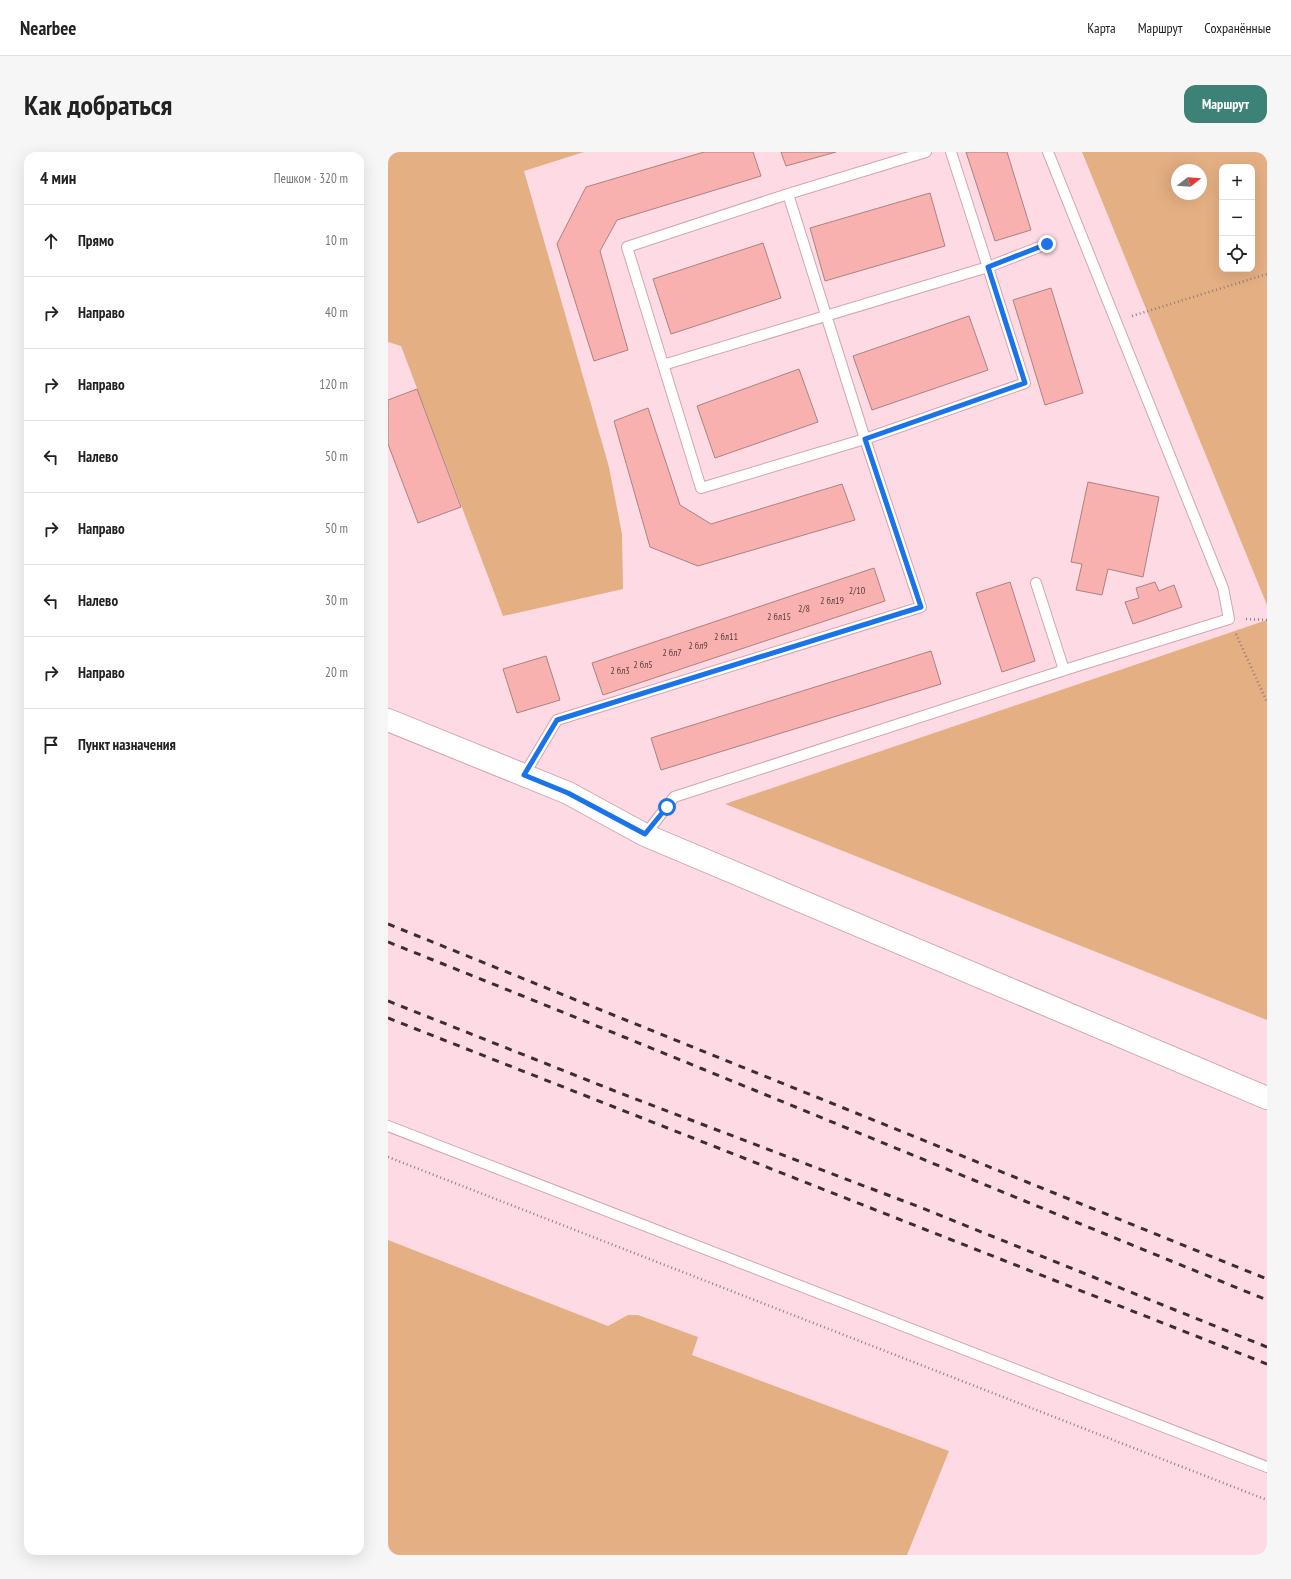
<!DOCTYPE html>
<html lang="ru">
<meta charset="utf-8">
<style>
body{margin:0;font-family:"PT Sans Narrow",sans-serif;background:#f6f6f6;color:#222}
.controls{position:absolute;right:12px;top:12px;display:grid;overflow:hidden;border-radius:8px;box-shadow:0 4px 16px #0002}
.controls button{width:36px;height:36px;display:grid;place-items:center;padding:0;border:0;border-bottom:1px solid #e0e0e0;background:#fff;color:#222;font:20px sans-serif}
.compass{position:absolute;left:783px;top:12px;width:36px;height:36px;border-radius:50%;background:#fff;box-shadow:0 4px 16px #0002;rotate:73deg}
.stop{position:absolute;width:12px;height:12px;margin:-9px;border:3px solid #1a73e8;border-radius:50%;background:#fff}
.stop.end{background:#1a73e8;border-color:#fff;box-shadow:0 1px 4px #0008}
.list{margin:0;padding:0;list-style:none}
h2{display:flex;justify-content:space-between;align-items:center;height:52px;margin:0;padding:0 16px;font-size:17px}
h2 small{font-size:13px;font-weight:400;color:#767676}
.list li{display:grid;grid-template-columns:26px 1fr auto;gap:12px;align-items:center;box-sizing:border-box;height:72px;padding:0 16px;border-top:1px solid #e0e0e0}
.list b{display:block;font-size:15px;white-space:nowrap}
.list em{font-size:13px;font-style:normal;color:#767676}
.icon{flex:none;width:22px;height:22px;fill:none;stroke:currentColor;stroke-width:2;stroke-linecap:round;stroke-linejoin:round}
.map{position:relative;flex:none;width:879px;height:1403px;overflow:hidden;border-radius:12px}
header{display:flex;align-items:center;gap:24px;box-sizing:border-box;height:56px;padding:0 20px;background:#fff;border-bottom:1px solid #e0e0e0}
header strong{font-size:19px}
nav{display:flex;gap:22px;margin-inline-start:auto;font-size:14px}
.intro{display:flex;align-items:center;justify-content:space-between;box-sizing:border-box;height:96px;padding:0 24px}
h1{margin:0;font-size:28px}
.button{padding:10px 18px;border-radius:12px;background:#3d8277;color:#fff;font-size:14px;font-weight:700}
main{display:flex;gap:24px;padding:0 24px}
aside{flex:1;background:#fff;border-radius:12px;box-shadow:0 4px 16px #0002}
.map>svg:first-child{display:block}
.green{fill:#e4af83;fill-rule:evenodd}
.building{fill:#f8b1ae;stroke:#aa8280}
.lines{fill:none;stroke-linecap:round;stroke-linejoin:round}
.service-casing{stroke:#cfa6b0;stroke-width:12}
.tertiary-casing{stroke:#cfa6b0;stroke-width:24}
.path{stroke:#947a81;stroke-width:2.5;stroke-dasharray:1 3;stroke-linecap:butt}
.service{stroke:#fff;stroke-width:10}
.tertiary{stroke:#fff;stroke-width:22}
.rail{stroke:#3d2c31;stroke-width:3;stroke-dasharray:7 7;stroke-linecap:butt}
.route{stroke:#1a73e8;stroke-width:5}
.labels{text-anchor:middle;stroke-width:3.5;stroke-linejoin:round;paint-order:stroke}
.number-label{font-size:10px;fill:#5b3e40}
</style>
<header>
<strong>Nearbee</strong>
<nav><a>Карта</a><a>Маршрут</a><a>Сохранённые</a></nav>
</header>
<div class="intro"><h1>Как добраться</h1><a class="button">Маршрут</a></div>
<main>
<aside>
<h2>4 мин<small>Пешком · 320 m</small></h2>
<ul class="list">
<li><svg class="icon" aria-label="ahead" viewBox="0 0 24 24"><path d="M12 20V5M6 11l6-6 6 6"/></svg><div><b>Прямо</b></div><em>10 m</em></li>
<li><svg class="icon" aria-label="right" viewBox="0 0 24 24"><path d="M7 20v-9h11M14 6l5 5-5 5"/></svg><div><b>Направо</b></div><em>40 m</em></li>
<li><svg class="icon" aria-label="right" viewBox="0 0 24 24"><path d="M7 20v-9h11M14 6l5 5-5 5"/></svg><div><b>Направо</b></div><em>120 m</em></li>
<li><svg class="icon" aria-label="left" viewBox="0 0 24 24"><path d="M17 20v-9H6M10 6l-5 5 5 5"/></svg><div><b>Налево</b></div><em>50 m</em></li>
<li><svg class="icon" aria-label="right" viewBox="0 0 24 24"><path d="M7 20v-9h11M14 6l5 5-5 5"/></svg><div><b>Направо</b></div><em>50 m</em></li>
<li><svg class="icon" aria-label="left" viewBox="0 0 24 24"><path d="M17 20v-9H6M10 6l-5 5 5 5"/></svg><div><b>Налево</b></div><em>30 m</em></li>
<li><svg class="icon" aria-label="right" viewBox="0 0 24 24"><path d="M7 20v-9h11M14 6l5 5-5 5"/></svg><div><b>Направо</b></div><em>20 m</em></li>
<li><svg class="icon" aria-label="arrive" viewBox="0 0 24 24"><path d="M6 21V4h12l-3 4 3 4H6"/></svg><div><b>Пункт назначения</b></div></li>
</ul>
</aside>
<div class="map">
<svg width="879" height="1403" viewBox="0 0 879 1403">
<rect width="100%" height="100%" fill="#fedbe4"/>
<path class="green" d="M0,0h196l-60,19 85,296 13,67 1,55 -120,27 -102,-270 -13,-4z
M694,0h185v453zM834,15h30v102h-30zM789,18h24v24h-24z
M879,468v400l-542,-216z
M0,1088l220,86 20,-11h10l60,22 -6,18 257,96 -42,104h-519z"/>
<path class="building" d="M316,0h49l8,24 -144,44 -17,31 28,99 -34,11 -37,-117 29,-57z
M393,0h55l-50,14z
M578,0h41l24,78 -36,11z
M542,41l15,53 -120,35 -15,-53z
M375,91l18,55 -110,36 -18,-55z
M663,136l32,105 -38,12 -32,-105z
M581,164l19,54 -116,40 -19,-54z
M411,217l19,53 -103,36 -18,-52z
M29,237l44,118 -43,16 -30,-79v-44z
M260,256l32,97 31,19 131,-40 13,36 -157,46 -48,-19 -36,-126z
M700,330l71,15 -16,80 -35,-8 -6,26 -26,-5 6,-26 -11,-2z
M486,416l11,33 -282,94 -11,-32z
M622,430l25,79 -33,11 -26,-79z
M767,430l4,9 15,-6 8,22 -49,17 -8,-22 14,-4 -3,-10z
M543,499l10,33 -280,86 -10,-32z
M158,504l14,44 -43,13 -14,-44z"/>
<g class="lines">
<defs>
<path id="service" d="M538,0l-138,42 -161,53 74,241 164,-49 160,-56 -74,-231
M275,213l325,-98 59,-23
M648,431l28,87
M136,623l33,-55 364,-113 -56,-168 -77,-245
M257,683l29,-38 400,-130 155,-48 -6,-31 -175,-436
M0,974l879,341"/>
<path id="tertiary" d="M0,568l180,73 77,42 622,263"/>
</defs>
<use href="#service" class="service-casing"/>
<use href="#tertiary" class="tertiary-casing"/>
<path class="path" d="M744,164l135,-42
M858,467l21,1
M848,482l31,68
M0,1005l879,343"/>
<use href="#service" class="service"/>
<use href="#tertiary" class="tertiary"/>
<path class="rail" d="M0,772l879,355
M0,790c294,117 586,239 879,358
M0,849l232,92 302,115 345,139
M0,866l879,346"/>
</g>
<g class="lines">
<path class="route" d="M279,655l-22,27 -77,-41 -44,-18 33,-55 364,-113 -56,-168 160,-56 -37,-116 59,-23"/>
</g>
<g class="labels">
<g class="number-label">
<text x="469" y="442">2/10</text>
<text x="444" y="452">2 бл19</text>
<text x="416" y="460">2/8</text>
<text x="391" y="468">2 бл15</text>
<text x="338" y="488">2 бл11</text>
<text x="310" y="497">2 бл9</text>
<text x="284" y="504">2 бл7</text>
<text x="255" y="516">2 бл5</text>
<text x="232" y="522">2 бл3</text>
</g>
</g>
</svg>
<div class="controls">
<button>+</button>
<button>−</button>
<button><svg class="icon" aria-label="locate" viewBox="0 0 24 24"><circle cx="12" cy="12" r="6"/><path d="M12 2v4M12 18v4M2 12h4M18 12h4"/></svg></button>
</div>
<svg class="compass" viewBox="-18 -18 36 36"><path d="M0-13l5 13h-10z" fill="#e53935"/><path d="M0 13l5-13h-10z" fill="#767676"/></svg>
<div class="stop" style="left:279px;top:655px"></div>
<div class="stop end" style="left:659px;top:92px"></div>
</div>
</main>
